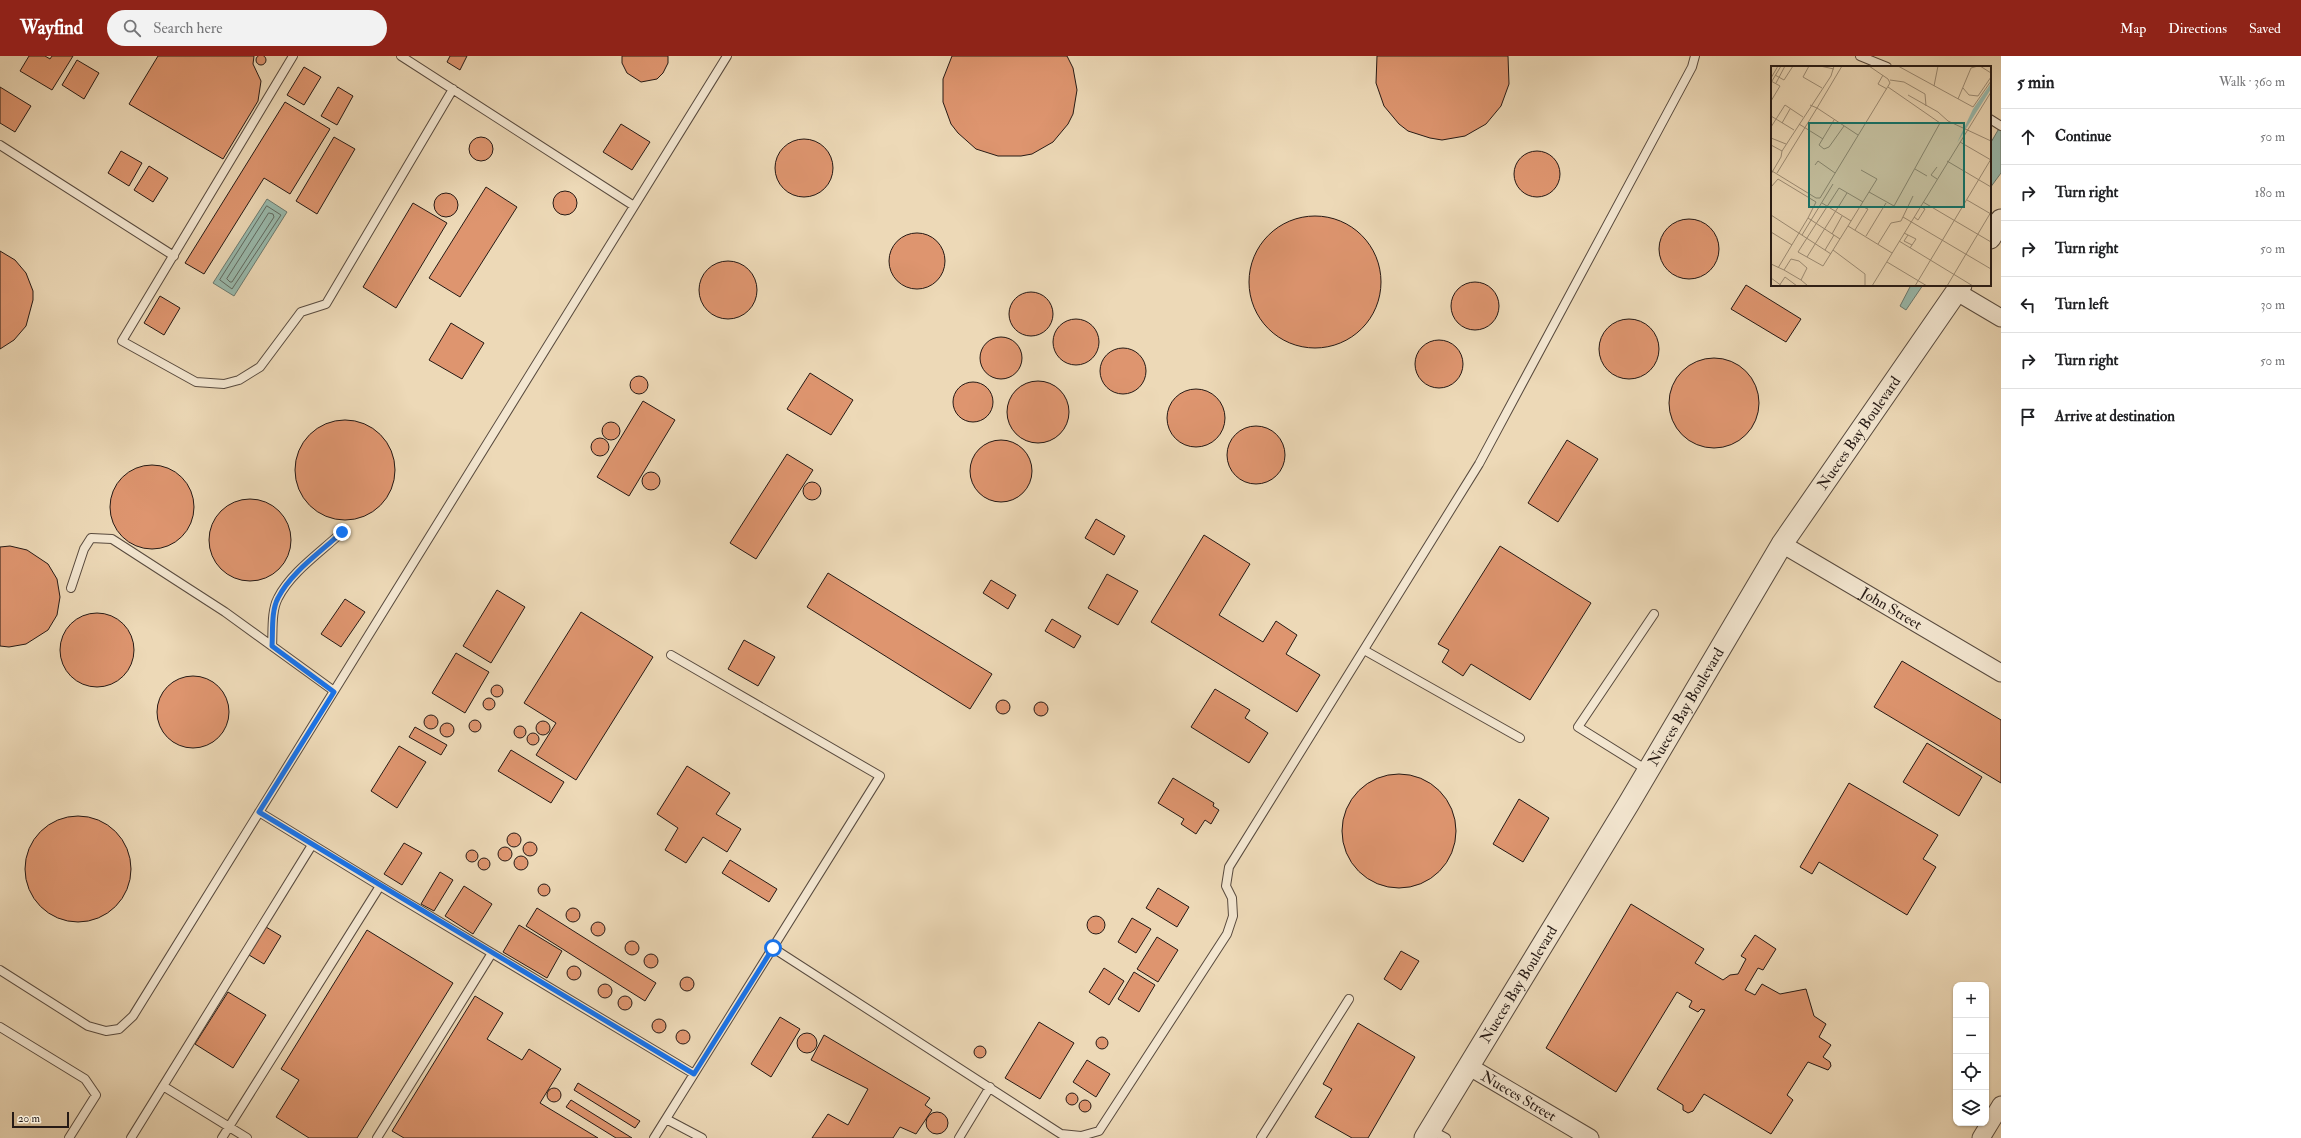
<!DOCTYPE html>
<meta charset="utf-8">
<style>
body{margin:0;font-family:"IM FELL Double Pica",serif;background:#f2f2f2;color:#202124}
.controls{position:absolute;right:12px;bottom:12px;display:grid;overflow:hidden;border-radius:8px;box-shadow:0 1px 3px #0004}
.controls button{width:36px;height:36px;display:grid;place-items:center;padding:0;border:0;border-bottom:1px solid #e0e0e0;background:#fff;color:#202124;font:20px sans-serif}
.scale{position:absolute;left:12px;bottom:10px;width:57px;box-sizing:border-box;padding-left:4px;border:2px solid #261a15;border-top:0;font-size:11px;line-height:14px;white-space:nowrap;color:#261a15;-webkit-text-stroke:3px #f3e6d0;paint-order:stroke}
.stop{position:absolute;width:12px;height:12px;margin:-9px;border:3px solid #1a73e8;border-radius:50%;background:#fff}
.stop.end{background:#1a73e8;border-color:#fff;box-shadow:0 1px 4px #0008}
.list{margin:0;padding:0;list-style:none}
h2{display:flex;justify-content:space-between;align-items:center;height:52px;margin:0;padding:0 16px;font-size:17px}
h2 small{font-size:13px;font-weight:400;color:#757577}
.list li{display:grid;grid-template-columns:26px 1fr auto;gap:12px;align-items:center;box-sizing:border-box;height:56px;padding:0 16px;border-top:1px solid #e0e0e0}
.list b{display:block;font-size:15px;white-space:nowrap}
.list em{font-size:13px;font-style:normal;color:#757577}
.icon{flex:none;width:22px;height:22px;fill:none;stroke:currentColor;stroke-width:2;stroke-linecap:round;stroke-linejoin:round}
.map{position:relative;flex:none;width:2001px;height:1082px;overflow:hidden}
header{display:flex;align-items:center;gap:24px;box-sizing:border-box;height:56px;padding:0 20px;background:#8f2418;color:#fff}
header strong{font-size:19px}
nav{display:flex;gap:22px;margin-inline-start:auto;font-size:14px}
.search{width:280px;height:36px;background:#f2f2f2;display:flex;align-items:center;gap:10px;box-sizing:border-box;padding:0 14px;border-radius:22px;color:#757577;font-size:15px}
main{display:flex}
aside{flex:1;background:#fff}
.map>svg:first-child{display:block}
.water{fill:#99baad;stroke:#6b7a70}
.lines{fill:none;stroke-linecap:round;stroke-linejoin:round}
.shore{stroke:#606a61;stroke-width:1}
.building{fill:#de956f;stroke:#261a15}
.service-casing{stroke:#584a3e;stroke-width:10}
.minor-casing{stroke:#584a3e;stroke-width:19}
.tertiary-casing{stroke:#584a3e;stroke-width:23}
.service{stroke:#f3e6d0;stroke-width:8}
.minor{stroke:#f3e6d0;stroke-width:17}
.tertiary{stroke:#f3e6d0;stroke-width:21}
.route{stroke:#1a73e8;stroke-width:5}
.labels{text-anchor:middle;stroke-width:3;stroke-linejoin:round;paint-order:stroke}
.street-label{font-size:15px;fill:#261a15;stroke:#f3e6d0}
.inset-road{fill:none;stroke:#9d8d76;stroke-width:1}
.view{fill:#0f766e;fill-opacity:0.15;stroke:#0f766e;stroke-width:2}
.inset-edge{fill:none;stroke:#261a15;stroke-width:2}
</style>
<header>
<strong>Wayfind</strong>
<div class="search"><svg class="icon" aria-label="search" viewBox="0 0 24 24"><circle cx="10" cy="10" r="6"/><path d="M15 15l6 6"/></svg>Search here</div>
<nav><a>Map</a><a>Directions</a><a>Saved</a></nav>
</header>
<main>
<div class="map">
<svg width="2001" height="1082" viewBox="0 0 2001 1082">
<rect width="100%" height="100%" fill="#edd9b7"/>
<filter id="stains"><feTurbulence type="fractalNoise" baseFrequency=".005" numOctaves="4"/><feColorMatrix values="0 0 0 0 .2 0 0 0 0 .09 0 0 0 0 .02 0 0 0 .5 -.17"/></filter>
<radialGradient id="worn" r=".72"><stop offset=".6" stop-color="#630" stop-opacity="0"/><stop offset="1" stop-color="#630" stop-opacity=".3"/></radialGradient>
<path class="water" d="M2001,69v48l-11,15v-44z
M267,143l20,13 -53,84 -21,-13z
M1911,229h12l-17,25 -6,-4z"/>
<g class="lines">
<path class="shore" d="M267,150l14,9 -49,74 -12,-9z
M269,157l4,1 1,3 -42,65h-2l-3,-3z"/>
</g>
<path class="building" d="M256 4a5 5 0 1 1 10 0a5 5 0 1 1-10 0Z
M29,0h16l5,3 2,-3h21l-21,34 -32,-19z
M158,0h96l-1,8 8,17 -3,20 -35,58 -94,-55z
M450,0h17l-7,14 -13,-8z
M622,0h46v7l-5,10 -6,6 -16,3 -14,-9 -5,-10z
M952,0h115l6,12 4,22 -4,24 -5,10 -15,18 -21,12 -11,2h-23l-22,-7 -18,-16 -7,-9 -8,-22v-23z
M1377,0h131l1,28 -8,22 -15,18 -21,12 -23,4 -12,-2 -22,-7 -9,-7 -15,-18 -8,-23z
M77,4l22,13 -15,26 -22,-14z
M304,11l17,10 -17,28 -17,-10z
M0,31l31,19 -16,26 -15,-9z
M338,31l15,9 -16,29 -16,-9z
M285,46l45,27 -40,65 -26,-16 -60,96 -19,-11z
M621,68l29,18 -18,28 -29,-18z
M334,81l21,12 -38,65 -21,-13z
M469 93a12 12 0 1 1 24 0a12 12 0 1 1-24 0Z
M775 112a29 29 0 1 1 58 0a29 29 0 1 1-58 0Z
M121,95l21,12 -13,23 -21,-13z
M1514 118a23 23 0 1 1 46 0a23 23 0 1 1-46 0Z
M149,110l19,12 -15,24 -19,-12z
M486,131l31,20 -57,90 -31,-19z
M553 147a12 12 0 1 1 24 0a12 12 0 1 1-24 0Z
M434 149a12 12 0 1 1 24 0a12 12 0 1 1-24 0Z
M413,147l34,20 -51,85 -33,-21z
M1249 226a66 66 0 1 1 132 0a66 66 0 1 1-132 0Z
M1659 193a30 30 0 1 1 60 0a30 30 0 1 1-60 0Z
M889 205a28 28 0 1 1 56 0a28 28 0 1 1-56 0Z
M0,195l15,9 11,13 7,18v9l-7,26 -12,14 -14,9z
M699 234a29 29 0 1 1 58 0a29 29 0 1 1-58 0Z
M1451 250a24 24 0 1 1 48 0a24 24 0 1 1-48 0Z
M1746,229l55,34 -15,23 -55,-33z
M1009 258a22 22 0 1 1 44 0a22 22 0 1 1-44 0Z
M160,240l20,12 -16,27 -20,-12z
M1599 293a30 30 0 1 1 60 0a30 30 0 1 1-60 0Z
M1053 286a23 23 0 1 1 46 0a23 23 0 1 1-46 0Z
M451,267l33,20 -22,36 -33,-19z
M980 302a21 21 0 1 1 42 0a21 21 0 1 1-42 0Z
M1415 308a24 24 0 1 1 48 0a24 24 0 1 1-48 0Z
M1100 315a23 23 0 1 1 46 0a23 23 0 1 1-46 0Z
M1669 347a45 45 0 1 1 90 0a45 45 0 1 1-90 0Z
M810,317l43,27 -22,35 -44,-26z
M630 329a9 9 0 1 1 18 0a9 9 0 1 1-18 0Z
M1007 356a31 31 0 1 1 62 0a31 31 0 1 1-62 0Z
M953 346a20 20 0 1 1 40 0a20 20 0 1 1-40 0Z
M1167 362a29 29 0 1 1 58 0a29 29 0 1 1-58 0Z
M643,345l32,19 -46,76 -32,-19z
M295 414a50 50 0 1 1 100 0a50 50 0 1 1-100 0Z
M602 375a9 9 0 1 1 18 0a9 9 0 1 1-18 0Z
M1227 399a29 29 0 1 1 58 0a29 29 0 1 1-58 0Z
M591 391a9 9 0 1 1 18 0a9 9 0 1 1-18 0Z
M1567,384l31,19 -40,63 -30,-19z
M970 415a31 31 0 1 1 62 0a31 31 0 1 1-62 0Z
M787,398l26,16 -57,89 -26,-16z
M110 451a42 42 0 1 1 84 0a42 42 0 1 1-84 0Z
M642 425a9 9 0 1 1 18 0a9 9 0 1 1-18 0Z
M803 435a9 9 0 1 1 18 0a9 9 0 1 1-18 0Z
M209 484a41 41 0 1 1 82 0a41 41 0 1 1-82 0Z
M1096,463l29,17 -11,19 -29,-17z
M1204,479l46,29 -31,51 44,27 13,-21 21,14 -11,19 34,21 -23,37 -146,-90z
M10,490l17,4 21,14 9,15 3,18 -3,18 -9,15 -22,14 -17,3 -9,-1v-99z
M1500,490l91,57 -61,97 -59,-36 -8,12 -21,-14 7,-12 -11,-6z
M828,517l164,101 -22,35 -163,-102z
M1107,518l31,17 -20,34 -30,-17z
M991,524l25,15 -8,14 -25,-16z
M497,534l28,17 -34,56 -28,-17z
M345,543l20,13 -24,35 -20,-13z
M581,556l72,45 -77,123 -40,-25 20,-32 -32,-20z
M60 594a37 37 0 1 1 74 0a37 37 0 1 1-74 0Z
M1052,563l29,17 -7,12 -29,-17z
M744,584l31,17 -17,29 -30,-17z
M456,597l33,19 -24,41 -33,-20z
M1902,605l99,59v63l-127,-76z
M157 656a36 36 0 1 1 72 0a36 36 0 1 1-72 0Z
M491 635a6 6 0 1 1 12 0a6 6 0 1 1-12 0Z
M1215,633l35,21 -5,8 23,15 -19,30 -58,-36z
M483 648a6 6 0 1 1 12 0a6 6 0 1 1-12 0Z
M996 651a7 7 0 1 1 14 0a7 7 0 1 1-14 0Z
M1034 653a7 7 0 1 1 14 0a7 7 0 1 1-14 0Z
M424 666a7 7 0 1 1 14 0a7 7 0 1 1-14 0Z
M469 670a6 6 0 1 1 12 0a6 6 0 1 1-12 0Z
M536 672a7 7 0 1 1 14 0a7 7 0 1 1-14 0Z
M440 674a7 7 0 1 1 14 0a7 7 0 1 1-14 0Z
M514 676a6 6 0 1 1 12 0a6 6 0 1 1-12 0Z
M415,671l32,18 -6,10 -32,-18z
M527 683a6 6 0 1 1 12 0a6 6 0 1 1-12 0Z
M1927,687l55,34 -23,39 -56,-34z
M399,690l27,16 -29,46 -26,-17z
M511,694l53,32 -13,21 -53,-32z
M687,710l43,27 -14,21 25,15 -14,23 -24,-15 -17,26 -21,-13 13,-22 -21,-14z
M1342 775a57 57 0 1 1 114 0a57 57 0 1 1-114 0Z
M1173,722l41,25 -1,3 6,4 -8,14 -6,-4 -9,14 -15,-10 3,-5 -26,-16z
M1849,727l89,52 -15,24 13,8 -29,48 -88,-53 -7,12 -12,-7z
M1519,743l30,19 -26,44 -30,-18z
M25 813a53 53 0 1 1 106 0a53 53 0 1 1-106 0Z
M507 784a7 7 0 1 1 14 0a7 7 0 1 1-14 0Z
M523 793a7 7 0 1 1 14 0a7 7 0 1 1-14 0Z
M404,787l18,10 -20,32 -18,-11z
M498 798a7 7 0 1 1 14 0a7 7 0 1 1-14 0Z
M466 800a6 6 0 1 1 12 0a6 6 0 1 1-12 0Z
M514 807a7 7 0 1 1 14 0a7 7 0 1 1-14 0Z
M478 808a6 6 0 1 1 12 0a6 6 0 1 1-12 0Z
M730,804l47,29 -8,13 -47,-29z
M440,816l13,8 -19,31 -13,-7z
M538 834a6 6 0 1 1 12 0a6 6 0 1 1-12 0Z
M464,830l28,18 -19,30 -28,-18z
M1158,832l31,19 -12,20 -31,-19z
M1631,848l73,45 -9,14 28,17 7,-5 8,-1 8,-15 -5,-3 14,-21 21,14 -13,21 -5,-2 -13,22 10,5 7,-11 18,10 26,-5 8,27 12,8 -7,13 12,8 -8,12 7,5 1,4 -3,4 -20,-8 -21,33 6,5 -22,34 -67,-40 -11,17 -5,2 -5,-3v-5l-26,-16 48,-79 -4,-1 -3,3 -9,-5 3,-6 -15,-9 -61,100 -70,-44z
M566 859a7 7 0 1 1 14 0a7 7 0 1 1-14 0Z
M537,852l119,75 -11,18 -119,-75z
M1087 869a9 9 0 1 1 18 0a9 9 0 1 1-18 0Z
M1132,862l19,11 -15,24 -18,-11z
M591 873a7 7 0 1 1 14 0a7 7 0 1 1-14 0Z
M519,869l43,26 -15,27 -44,-26z
M266,871l15,9 -17,28 -15,-9z
M367,874l86,53 -96,155h-48l-33,-21 23,-37 -18,-11z
M1157,881l21,13 -20,32 -21,-13z
M625 892a7 7 0 1 1 14 0a7 7 0 1 1-14 0Z
M1401,895l18,10 -18,29 -17,-11z
M644 905a7 7 0 1 1 14 0a7 7 0 1 1-14 0Z
M567 917a7 7 0 1 1 14 0a7 7 0 1 1-14 0Z
M1104,912l20,13 -15,24 -20,-13z
M1134,916l21,13 -16,27 -21,-13z
M680 928a7 7 0 1 1 14 0a7 7 0 1 1-14 0Z
M598 935a7 7 0 1 1 14 0a7 7 0 1 1-14 0Z
M228,936l38,23 -33,53 -38,-24z
M618 947a7 7 0 1 1 14 0a7 7 0 1 1-14 0Z
M475,940l28,17 -16,26 35,21 7,-11 32,20 -21,34 58,35h-194l-12,-7z
M780,961l20,12 -29,48 -20,-13z
M652 970a7 7 0 1 1 14 0a7 7 0 1 1-14 0Z
M1039,966l35,21 -34,56 -35,-21z
M1358,967l57,34 -47,81h-16l-37,-21 17,-28 -9,-5z
M676 981a7 7 0 1 1 14 0a7 7 0 1 1-14 0Z
M797 987a10 10 0 1 1 20 0a10 10 0 1 1-20 0Z
M824,979l106,63 -5,7 7,5 -16,24 -16,-7 -7,11h-81l16,-24 20,11 20,-36 -57,-29z
M1096 987a6 6 0 1 1 12 0a6 6 0 1 1-12 0Z
M974 996a6 6 0 1 1 12 0a6 6 0 1 1-12 0Z
M1087,1004l23,14 -14,23 -23,-15z
M578,1027l62,38 -5,7 -61,-38z
M547 1039a7 7 0 1 1 14 0a7 7 0 1 1-14 0Z
M1066 1043a6 6 0 1 1 12 0a6 6 0 1 1-12 0Z
M1079 1050a6 6 0 1 1 12 0a6 6 0 1 1-12 0Z
M571,1044l61,38h-16l-50,-31z
M926 1067a11 11 0 1 1 22 0a11 11 0 1 1-22 0Z"/>
<g class="lines">
<defs>
<path id="service" d="M293,0l-171,285 74,41 28,2 15,-4 21,-13 41,-55 25,-8 127,-215
M401,0l233,150
M1860,0l27,11
M1990,63l11,7
M0,89l174,111
M71,532l13,-39 7,-11 21,1 113,73 109,79
M272,590c1,-14 -1,-35 6,-48 13,-26 43,-46 64,-66
M1364,594l156,88
M1647,714l-69,-43 76,-113
M259,756l121,74
M773,892l288,186 20,2 18,-5 128,-197 6,-18 -1,-18 -6,-12 3,-19 250,-403 213,-397 3,-11
M0,914l88,56 18,5 13,-2 14,-13 594,-960
M0,971l85,52 11,16 -27,43
M163,1030l84,52
M666,1063l36,19
M1431,1074l15,8
M131,1082l181,-293
M222,1082l158,-252 314,188
M377,1082l115,-185
M654,1082l226,-362 -209,-121
M959,1082l31,-51
M1261,1082l88,-139"/>
<g id="minor">
<path d="M1957,236l44,26"/>
<path id="s1" d="M1782,488l219,129"/>
<path id="s2" d="M1468,1010l122,72"/>
<path d="M1981,1082l20,-33"/>
</g>
<g id="tertiary">
<path d="M1990,182l11,-18"/>
<path id="s3" d="M1425,1082l204,-335 153,-259 179,-259"/>
</g>
</defs>
<use href="#service" class="service-casing"/>
<use href="#minor" class="minor-casing"/>
<use href="#tertiary" class="tertiary-casing"/>
<use href="#service" class="service"/>
<use href="#minor" class="minor"/>
<use href="#tertiary" class="tertiary"/>
</g>
<g class="lines">
<path class="route" d="M342,476c-21,20 -51,40 -64,66 -7,13 -5,34 -6,48l62,46 -75,120 435,262 79,-126"/>
</g>
<g class="labels">
<g class="street-label">
<text dy="5" stroke="none"><textPath href="#s3" startOffset="828">Nueces Bay Boulevard</textPath></text>
<text dy="5" stroke="none"><textPath href="#s1" startOffset="127">John Street</textPath></text>
<text dy="5" stroke="none"><textPath href="#s3" startOffset="504">Nueces Bay Boulevard</textPath></text>
<text dy="5" stroke="none"><textPath href="#s3" startOffset="180">Nueces Bay Boulevard</textPath></text>
<text dy="5" stroke="none"><textPath href="#s2" startOffset="59">Nueces Street</textPath></text>
</g>
</g>
<g transform="translate(1771 10)">
<rect width="220" height="220" fill="#edd9b7"/>
<path d="M220,17v6l-34,54 16,-34z" fill="#99baad"/>
<path class="inset-road" d="M38,0l-6,11 19,11M49,0l14,3M71,0l-25,42 41,27M127,0l75,41 18,-26M209,0l11,7M4,9l9,5 9,-14M112,9l-5,9 9,5M0,12l7,-12M119,14l14,2 21,12 1,12M0,15l9,5 -9,15M1,15l9,-15M5,17l9,-17M163,20l4,-20M192,22l6,7 9,1 13,-19M137,29l30,17 10,9 43,20M187,33l13,-31 7,-2M0,50l23,14M63,54l-15,25 5,4 5,-2 15,-21M11,57l8,-14M28,58l24,15M0,61l14,-22 18,12M0,72l15,6M189,76l31,18M0,79l11,6M176,95l44,26M44,99l3,-4 17,12M144,103l12,7M90,104l16,9 -29,47 44,27M1,105l44,27h4l70,-115 -2,-4 -19,-13M6,107l40,-65 -7,-3M0,108l10,-17 1,-6 49,-75 3,-10M166,113l-6,-4 6,-8M0,121l7,-8 38,23 -8,16 32,21M98,126l25,14 46,-83 -52,-36M196,134l24,14M152,136l68,40M51,137l29,18M0,149l60,39M132,151l88,52M143,151l4,3 7,-11 -5,-3M77,160l-25,40 -25,-14 41,-64 24,14M84,164l13,-21 -7,-3M0,166l21,13M133,167l12,6 -6,9M61,168l10,-18M31,169l31,-51M137,169l-4,6 8,4M95,170l20,-33M128,175l74,45M107,178l13,-21 10,-2 12,-25M54,184l9,-15M62,184l32,24v12M36,191l40,-64M116,196l40,24M0,198l13,6 7,-11 8,2 8,7 -6,12 7,6M7,202l30,-50M13,204l17,10M0,212l11,8M8,220l6,-9 12,9M101,220l119,-194M144,220l76,-127M176,220l44,-74"/>
<path class="view" d="M38,57h155v84h-155z"/>
<rect width="220" height="220" class="inset-edge"/>
</g>
<rect width="100%" height="100%" filter="url(#stains)"/>
<rect width="100%" height="100%" fill="url(#worn)"/>
</svg>
<div class="controls">
<button>+</button>
<button>−</button>
<button><svg class="icon" aria-label="locate" viewBox="0 0 24 24"><circle cx="12" cy="12" r="6"/><path d="M12 2v4M12 18v4M2 12h4M18 12h4"/></svg></button>
<button><svg class="icon" aria-label="layers" viewBox="0 0 24 24"><path d="M12 4l9 5-9 5-9-5zM3 14l9 5 9-5"/></svg></button>
</div>
<div class="scale">20 m</div>
<div class="stop" style="left:773px;top:892px"></div>
<div class="stop end" style="left:342px;top:476px"></div>
</div>
<aside>
<h2>5 min<small>Walk · 360 m</small></h2>
<ul class="list">
<li><svg class="icon" aria-label="ahead" viewBox="0 0 24 24"><path d="M12 20V5M6 11l6-6 6 6"/></svg><div><b>Continue</b></div><em>50 m</em></li>
<li><svg class="icon" aria-label="right" viewBox="0 0 24 24"><path d="M7 20v-9h11M14 6l5 5-5 5"/></svg><div><b>Turn right</b></div><em>180 m</em></li>
<li><svg class="icon" aria-label="right" viewBox="0 0 24 24"><path d="M7 20v-9h11M14 6l5 5-5 5"/></svg><div><b>Turn right</b></div><em>50 m</em></li>
<li><svg class="icon" aria-label="left" viewBox="0 0 24 24"><path d="M17 20v-9H6M10 6l-5 5 5 5"/></svg><div><b>Turn left</b></div><em>30 m</em></li>
<li><svg class="icon" aria-label="right" viewBox="0 0 24 24"><path d="M7 20v-9h11M14 6l5 5-5 5"/></svg><div><b>Turn right</b></div><em>50 m</em></li>
<li><svg class="icon" aria-label="arrive" viewBox="0 0 24 24"><path d="M6 21V4h12l-3 4 3 4H6"/></svg><div><b>Arrive at destination</b></div></li>
</ul>
</aside>
</main>
